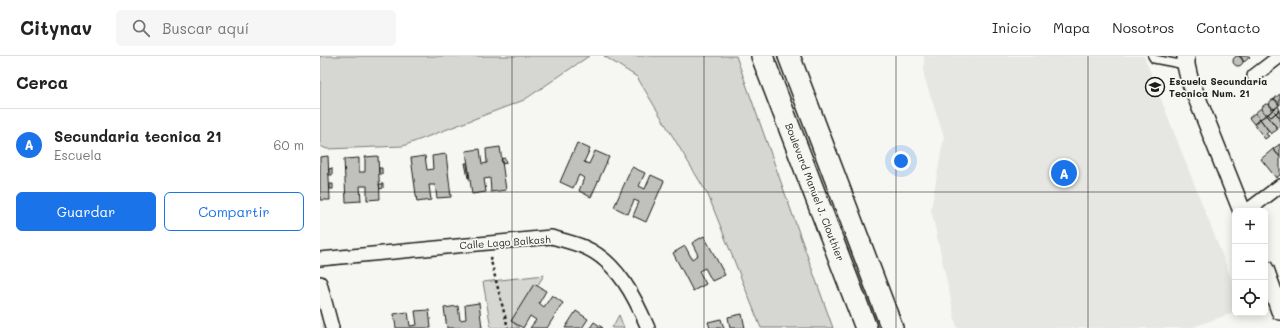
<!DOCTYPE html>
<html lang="es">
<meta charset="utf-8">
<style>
body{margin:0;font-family:Mali,sans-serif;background:#f6f6f6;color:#222}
.controls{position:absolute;right:12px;bottom:12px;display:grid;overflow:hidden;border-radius:6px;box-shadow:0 2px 10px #0003}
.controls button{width:36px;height:36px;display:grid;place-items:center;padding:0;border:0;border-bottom:1px solid #e0e0e0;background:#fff;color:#222;font:20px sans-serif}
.you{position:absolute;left:581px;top:105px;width:14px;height:14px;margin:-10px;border:3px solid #fff;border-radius:50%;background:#1a73e8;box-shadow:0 0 0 6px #1a73e833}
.badge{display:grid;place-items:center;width:26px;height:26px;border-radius:50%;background:#1a73e8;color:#fff;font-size:13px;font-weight:700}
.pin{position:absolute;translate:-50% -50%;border:2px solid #fff;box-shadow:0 1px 4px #0006}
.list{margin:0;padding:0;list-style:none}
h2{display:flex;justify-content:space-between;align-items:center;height:52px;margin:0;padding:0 16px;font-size:17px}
h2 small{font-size:13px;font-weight:400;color:#767676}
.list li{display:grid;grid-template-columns:26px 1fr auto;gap:12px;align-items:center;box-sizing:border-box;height:72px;padding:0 16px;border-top:1px solid #e0e0e0}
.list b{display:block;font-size:15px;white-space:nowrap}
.list p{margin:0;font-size:13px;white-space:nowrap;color:#767676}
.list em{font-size:13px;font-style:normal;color:#767676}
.actions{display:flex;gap:8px;padding:12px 16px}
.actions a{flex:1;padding:9px 0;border:1px solid #1a73e8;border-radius:6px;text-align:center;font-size:14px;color:#1a73e8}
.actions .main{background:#1a73e8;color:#fff}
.icon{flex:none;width:22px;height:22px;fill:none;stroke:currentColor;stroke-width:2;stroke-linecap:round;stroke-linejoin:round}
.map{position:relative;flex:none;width:960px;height:272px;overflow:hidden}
header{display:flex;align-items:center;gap:24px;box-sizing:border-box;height:56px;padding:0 20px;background:#fff;border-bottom:1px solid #e0e0e0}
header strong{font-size:19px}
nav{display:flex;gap:22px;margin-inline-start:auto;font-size:14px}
.search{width:280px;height:36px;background:#f6f6f6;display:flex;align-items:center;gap:10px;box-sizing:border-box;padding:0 14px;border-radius:6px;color:#767676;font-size:15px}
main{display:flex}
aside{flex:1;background:#fff}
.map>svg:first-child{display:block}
.built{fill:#e6e6e2}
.green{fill:#d6d6d2;stroke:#797977}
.building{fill:#c0c0bd;stroke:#1c1c1c}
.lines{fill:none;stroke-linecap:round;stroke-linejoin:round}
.service-casing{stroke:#1c1c1c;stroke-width:10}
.minor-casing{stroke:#1c1c1c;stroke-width:16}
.tertiary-casing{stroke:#1c1c1c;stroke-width:20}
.primary-casing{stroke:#1c1c1c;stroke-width:24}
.path{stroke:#1c1c1c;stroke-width:2.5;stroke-dasharray:3 3;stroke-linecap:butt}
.service{stroke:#f6f6f2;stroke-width:7}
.minor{stroke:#f6f6f2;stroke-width:13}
.tertiary{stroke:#f6f6f2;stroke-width:17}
.primary{stroke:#f6f6f2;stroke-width:21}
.grid{fill:none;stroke:#1c1c1c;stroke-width:1;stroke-opacity:0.55}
.labels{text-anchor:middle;stroke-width:3.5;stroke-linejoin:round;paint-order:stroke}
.poi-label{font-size:10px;font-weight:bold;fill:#1c1c1c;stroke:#f6f6f2;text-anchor:start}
.street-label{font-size:10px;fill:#1c1c1c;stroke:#f6f6f2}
</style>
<header>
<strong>Citynav</strong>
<div class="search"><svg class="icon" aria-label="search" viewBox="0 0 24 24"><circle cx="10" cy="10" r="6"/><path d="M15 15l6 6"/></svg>Buscar aquí</div>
<nav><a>Inicio</a><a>Mapa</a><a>Nosotros</a><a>Contacto</a></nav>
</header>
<main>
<aside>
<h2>Cerca<small></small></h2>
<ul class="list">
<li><span class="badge">A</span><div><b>Secundaria tecnica 21</b><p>Escuela</p></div><em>60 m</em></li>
</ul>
<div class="actions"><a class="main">Guardar</a><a>Compartir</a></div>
</aside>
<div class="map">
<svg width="960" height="272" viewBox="0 0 960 272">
<rect width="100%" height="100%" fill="#f6f6f2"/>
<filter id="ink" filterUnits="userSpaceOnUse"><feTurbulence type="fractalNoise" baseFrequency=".025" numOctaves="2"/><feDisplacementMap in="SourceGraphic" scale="8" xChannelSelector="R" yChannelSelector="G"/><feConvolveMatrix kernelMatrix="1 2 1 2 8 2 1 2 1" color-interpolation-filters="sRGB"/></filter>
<g filter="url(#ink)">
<path class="built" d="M604,0h220l91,232v24l-45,16h-233l-26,-119 13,-72 -20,-61z"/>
<path class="green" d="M0,0h269l-65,44 -121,46 -76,3 -7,-3z
M284,0h132l97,272h-72l-53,-133 -71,-118z
M224,219l-30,49 6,4h-29l-8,-46z
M299,259l5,13h-12z"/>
<path class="building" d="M919,0h10l1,1 -6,5z
M913 5a5 5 0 1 1 10 0a5 5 0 1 1-10 0Z
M960,38v11h-1l-5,-6z
M949.5 48a4.5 4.5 0 1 1 9 0a4.5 4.5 0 1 1-9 0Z
M942 53a5 5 0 1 1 10 0a5 5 0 1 1-10 0Z
M958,50l2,4 -4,3 -3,-3z
M941,52l5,7 -6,4 -5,-6z
M953,54l3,3 -5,4 -3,-3z
M960,54v8l-4,-5z
M935,57l5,6 -6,5 -5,-6z
M956,57l4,5v9l-2,2 -11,-14 1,-1 3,3z
M947,59l11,14 -7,5 -11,-15z
M940,63l9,12 -3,3 3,2 -4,3 -11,-15z
M257,87l13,6 -6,13 5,2 6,-13 14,6 -18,40 -12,-6 5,-13 -5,-3 -6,13 -13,-6z
M960,88v13l-7,-8z
M180,91l6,43 -15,2 -1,-14 -6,1 2,13 -14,2 -6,-43 14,-2 2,15 5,-1 -1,-14z
M953,93l7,8v18l-4,3 -15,-19z
M126,98l5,43 -14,1 -2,-13h-6l2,15 -14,2 -6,-44 14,-2 2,14 6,-1 -1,-13z
M8,100l2,44h-10v-43z
M58,100l2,43 -13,1v-14h-7l1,15 -15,1 -2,-43 15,-1v14h6v-15z
M185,102l1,5 -4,1 -1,-5z
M145,107h2l2,15h-1z
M312,111l13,6 -6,13 6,3 6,-14 13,6 -18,41 -13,-6 6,-14 -5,-2 -6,14 -14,-7z
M12,112v7h-3v-6z
M59,112h3v6h-3z
M10,128h3v5h-3z
M59,128h4v4l-3,1z
M384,180l21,39 -13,6 -7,-13 -6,3 7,13 -13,7 -20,-38 12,-7 7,13 6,-4 -6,-12z
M214,228l12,7 -7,12 5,4 8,-12 11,8 -16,25h-17l6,-8 -6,-4 -7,12 -12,-7z
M159,247l3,25h-35l-3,-20 14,-2 2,14 6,-1 -1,-14z
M109,254l2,18h-35l-2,-14 14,-2 2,14 7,-1 -2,-14z
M256,255l12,8 -6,9h-17z
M422,258l3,14h-15l-2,-11z
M401,263l3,9h-14l-2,-6z
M274,266l9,6h-13z"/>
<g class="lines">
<defs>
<path id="service" d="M832,0l2,3 31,6"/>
<path id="minor" d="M934,20l26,-20
M927,155l33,-25
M0,203l231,-22c11,3 23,6 33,10 33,14 51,50 64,81
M0,227l12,45"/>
<path id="tertiary" d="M866,0v9l3,13 53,133
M945,213l15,42"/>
<path id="primary" d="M442,0l104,272
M469,0l103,272"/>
</defs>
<use href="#service" class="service-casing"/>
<use href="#minor" class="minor-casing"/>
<use href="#tertiary" class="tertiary-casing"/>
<use href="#primary" class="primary-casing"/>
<path class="path" d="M170,201l18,71"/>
<use href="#service" class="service"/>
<use href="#minor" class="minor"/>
<use href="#tertiary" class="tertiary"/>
<use href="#primary" class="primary"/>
</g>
</g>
<path class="grid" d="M192,0v272M384,0v272M576,0v272M768,0v272M0,136h960"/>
<defs>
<symbol id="school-ring" viewBox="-11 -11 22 22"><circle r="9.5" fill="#f6f6f2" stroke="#1c1c1c" stroke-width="1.5"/><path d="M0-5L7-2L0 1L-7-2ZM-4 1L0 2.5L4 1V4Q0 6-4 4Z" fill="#1c1c1c"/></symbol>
</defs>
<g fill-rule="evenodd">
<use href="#school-ring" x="824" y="20" width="22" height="22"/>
</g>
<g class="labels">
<g class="poi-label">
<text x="849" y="29">Escuela Secundaria<tspan x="849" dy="12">Tecnica Num. 21</tspan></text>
</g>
<g class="street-label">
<text transform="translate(495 136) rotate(69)" y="4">Boulevard Manuel J. Clouthier</text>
<text transform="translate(185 186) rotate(-4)" y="4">Calle Lago Balkash</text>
</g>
</g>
</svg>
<div class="controls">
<button>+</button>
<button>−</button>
<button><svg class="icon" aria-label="locate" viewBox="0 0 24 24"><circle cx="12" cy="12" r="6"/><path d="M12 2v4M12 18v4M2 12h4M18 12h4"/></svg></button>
</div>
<div class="you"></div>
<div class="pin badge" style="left:744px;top:117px">A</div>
</div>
</main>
